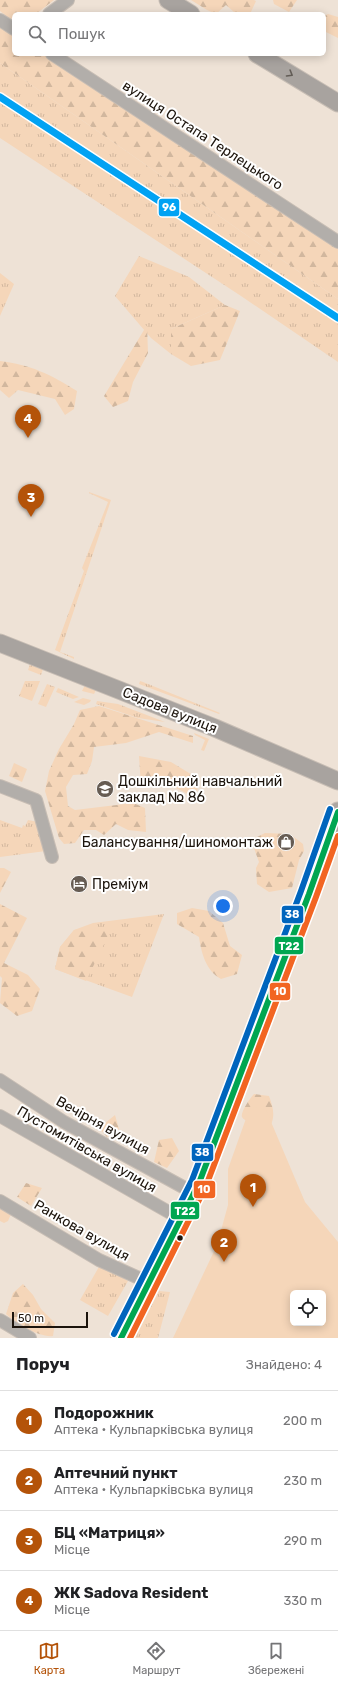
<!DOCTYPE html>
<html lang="uk">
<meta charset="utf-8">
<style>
body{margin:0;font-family:Rubik,sans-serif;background:#f2f2f2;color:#202124}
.controls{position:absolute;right:12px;bottom:12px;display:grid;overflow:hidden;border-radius:6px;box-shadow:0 2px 10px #0003}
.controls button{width:36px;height:36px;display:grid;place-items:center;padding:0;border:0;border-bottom:1px solid #e0e0e0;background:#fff;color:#202124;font:20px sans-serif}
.scale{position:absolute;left:12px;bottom:10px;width:76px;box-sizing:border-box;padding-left:4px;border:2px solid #1c140c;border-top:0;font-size:11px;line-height:14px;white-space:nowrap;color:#1c140c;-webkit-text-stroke:3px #fff;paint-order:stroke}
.you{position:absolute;left:223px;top:906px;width:14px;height:14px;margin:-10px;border:3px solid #fff;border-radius:50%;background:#1a73e8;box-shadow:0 0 0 6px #1a73e833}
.badge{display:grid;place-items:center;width:26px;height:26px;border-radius:50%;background:#b45309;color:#fff;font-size:13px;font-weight:700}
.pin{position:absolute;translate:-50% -33px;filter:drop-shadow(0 1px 2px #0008)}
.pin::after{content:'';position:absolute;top:21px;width:14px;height:12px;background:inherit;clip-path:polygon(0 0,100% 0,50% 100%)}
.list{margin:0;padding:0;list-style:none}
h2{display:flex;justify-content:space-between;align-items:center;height:52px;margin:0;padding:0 16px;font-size:17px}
h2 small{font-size:13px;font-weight:400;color:#757577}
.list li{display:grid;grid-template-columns:26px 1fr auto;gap:12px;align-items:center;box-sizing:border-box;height:60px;padding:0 16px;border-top:1px solid #e0e0e0}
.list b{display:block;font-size:15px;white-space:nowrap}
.list p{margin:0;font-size:13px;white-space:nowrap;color:#757577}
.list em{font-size:13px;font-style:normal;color:#757577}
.icon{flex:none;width:22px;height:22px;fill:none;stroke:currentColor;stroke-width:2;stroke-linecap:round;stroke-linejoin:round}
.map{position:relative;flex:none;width:338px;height:1338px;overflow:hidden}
.search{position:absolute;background:#fff;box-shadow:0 2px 10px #0003;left:12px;right:12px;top:12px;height:44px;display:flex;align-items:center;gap:10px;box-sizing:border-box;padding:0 14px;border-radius:6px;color:#757577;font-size:15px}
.sheet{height:292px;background:#fff}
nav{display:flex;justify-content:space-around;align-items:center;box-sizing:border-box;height:56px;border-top:1px solid #e0e0e0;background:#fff;font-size:11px;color:#757577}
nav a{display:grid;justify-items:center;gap:2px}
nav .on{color:#b45309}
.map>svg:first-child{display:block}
.grass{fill:url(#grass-tufts)}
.forest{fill:url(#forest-firs)}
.park{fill:#f5d6b9;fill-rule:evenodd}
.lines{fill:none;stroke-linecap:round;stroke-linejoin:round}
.street-casing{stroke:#c7bdb4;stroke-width:14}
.secondary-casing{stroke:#c7bdb4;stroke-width:19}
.primary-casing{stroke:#c7bdb4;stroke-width:21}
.street{stroke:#b2aeaa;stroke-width:12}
.secondary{stroke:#a8a39f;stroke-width:17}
.primary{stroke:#ada6a0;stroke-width:19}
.bus-1-casing{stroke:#fff;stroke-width:9}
.bus-2-casing{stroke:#fff;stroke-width:9}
.bus-3-casing{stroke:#fff;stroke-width:9}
.bus-1{stroke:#00a651;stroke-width:6}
.bus-2{stroke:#f26522;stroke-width:6}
.bus-3{stroke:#0065bd;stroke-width:6}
.rail-1-casing{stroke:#fff;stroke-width:10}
.rail-1{stroke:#01a2f3;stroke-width:7}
.oneway{stroke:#625c56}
.bus-dot{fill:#1c140c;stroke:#fff;stroke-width:1.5}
.labels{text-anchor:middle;stroke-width:4;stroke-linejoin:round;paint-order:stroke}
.street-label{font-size:14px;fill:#1c140c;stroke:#fff}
.poi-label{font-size:14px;fill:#1c140c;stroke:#fff;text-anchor:start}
.line-badge{stroke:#fff;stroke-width:1.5}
.badge-label{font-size:11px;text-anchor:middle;font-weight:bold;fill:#fff}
</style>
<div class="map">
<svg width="338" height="1338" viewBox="0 0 338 1338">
<defs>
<pattern id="grass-tufts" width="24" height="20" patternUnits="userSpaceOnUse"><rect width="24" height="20" fill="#f5d6b9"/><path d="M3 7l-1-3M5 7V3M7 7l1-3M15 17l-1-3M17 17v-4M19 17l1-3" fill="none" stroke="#d1b79e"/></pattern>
<pattern id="forest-firs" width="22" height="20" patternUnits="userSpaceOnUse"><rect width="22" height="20" fill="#f5d6b9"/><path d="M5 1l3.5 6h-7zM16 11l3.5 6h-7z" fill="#d1b79e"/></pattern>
</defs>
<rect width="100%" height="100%" fill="#eee2d6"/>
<path class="grass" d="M0,63l338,236v63l-97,-66 -241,-158z
M139,256l50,21 36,28 -54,24v25l-20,-16 -36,-42z
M0,273l14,11 -14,32z
M89,492l22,8 -51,152 14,5v2l-19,-9 29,-79 -2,-3 26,-66 -19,-9z
M31,661l12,8 -2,6 -13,-5z
M25,681h15l-8,20 -13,-5z
M140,681l3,1 77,31 -1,1 -80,-30z
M47,684l8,3 -9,20 -8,-3z
M85,685l12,3 -3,6 -12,-3z
M58,688l21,9 -6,2 -17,-7z
M83,698l8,2 -1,2 -6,3 -10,-3z
M97,701l21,3 47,18 -27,-4 -42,-14z
M194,733l15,6 -5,12 -3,-1 4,-10 -10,-5z
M0,820l22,8 1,-3 2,1 3,-6 10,2 8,29 -46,6z
M164,914l-32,83 -77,-28 5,-22 14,-17 19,-7z
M0,1207l11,7 -3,7 -4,2 -4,-2z
M100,1265l28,16 -20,35 -28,-16z
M159,1291l11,1 -12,46h-23z"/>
<path class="forest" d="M0,0h54l-18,14h-22v5l-5,-1 -9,-7z
M191,0h63l2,1 -6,13h-16v-2l-8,-7 -10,9 -9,-4z
M273,0h24l-8,12 -15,-8z
M328,14l10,3v21l-14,-7v-15z
M0,25l14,9v20h30l294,194v51l-338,-236z
M225,305l15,6 -20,49 -29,6 -20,-12v-25z
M147,325l1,28 -15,29 -5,19 -15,6 -9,-11z
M0,361c31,4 50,13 77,30l-3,18 -9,6 -10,-16 -37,-9 -9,8 -9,-8z
M99,706l94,30v7l-34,-11 -33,11 -32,4 -2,14 -5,13 -14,1 -7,12 2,19 7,4 58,-7 12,5 1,24 -18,-2 -12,-6 -12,11 -8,-5h-12l-9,13 -11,1 -5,-6 -14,-47 4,-20 10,-22 15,-25 6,-14z
M139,756l32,6 28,17 -3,19 -30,-15 -25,3z
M14,763l13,6 -5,13 -13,-6z
M265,833l25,1 13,10 1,7 -5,9 -7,28 -23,4 -12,-8 -1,-16 3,-6 -8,-22z
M0,868h4l7,4 -11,21z
M0,904l27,14 -23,45 24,12 12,14 -8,22 -15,5 -17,-13 2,-25 -2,-2z
M192,908l17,3 14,12 7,23 12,9 -5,19 -16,5c-15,-8 -20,-27 -22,-42l-22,-13v-11z
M97,928l14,2 -25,51 -31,-12 5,-22 14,-17z
M254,1094l15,2c6,16 6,23 -2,37 -5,-4 -10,-10 -16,-12 -3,-1 -7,0 -9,-4 -2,-4 8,-19 12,-23z
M115,1115l4,14 -12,8 -8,-9z
M172,1138l7,13 -12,17 -13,-6 5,-22z
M26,1183l16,5 -11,18 -14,-9z
M23,1284l10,11 8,14 14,14 -2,13c-13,2 -37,-13 -47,-22l7,-21z"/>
<path class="park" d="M253,1107l13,3 39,92 33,40v96h-165l44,-93 11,-40v-36l21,-59zM293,1293h30v30h-30z"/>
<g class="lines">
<defs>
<path id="street" d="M49,14l19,-14
M0,20l14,9
M52,54l286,188
M0,786l36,14 16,57
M0,1080l64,42 130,71
M0,1116l181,103
M0,1201l99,59 51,23
M0,1320l30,18"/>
<path id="secondary" d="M168,0l23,14
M257,54l81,49
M0,643l215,85 123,53"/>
<path id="primary" d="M121,1338l78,-155 110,-289 29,-82"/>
</defs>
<use href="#street" class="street-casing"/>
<use href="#secondary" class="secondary-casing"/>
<use href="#primary" class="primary-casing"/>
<use href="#street" class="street"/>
<use href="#secondary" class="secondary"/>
<use href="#primary" class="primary"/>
<defs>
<path id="bus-1" d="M121,1338l78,-155 110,-289 29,-82"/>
<path id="bus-2" d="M130,1338l76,-152 110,-289 22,-61"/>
<path id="bus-3" d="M114,1334l78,-154 109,-289 29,-82"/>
</defs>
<use href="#bus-1" class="bus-1-casing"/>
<use href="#bus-2" class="bus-2-casing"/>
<use href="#bus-3" class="bus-3-casing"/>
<use href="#bus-1" class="bus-1"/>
<use href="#bus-2" class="bus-2"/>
<use href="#bus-3" class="bus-3"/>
<defs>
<path id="rail-1" d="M0,97l338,221"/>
</defs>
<use href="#rail-1" class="rail-1-casing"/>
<use href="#rail-1" class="rail-1"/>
</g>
<defs><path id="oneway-chevron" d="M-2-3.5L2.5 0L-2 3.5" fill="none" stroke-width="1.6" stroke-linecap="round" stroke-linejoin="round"/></defs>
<use class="oneway" href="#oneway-chevron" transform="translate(290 74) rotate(31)"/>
<defs>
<symbol id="school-disc" viewBox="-11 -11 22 22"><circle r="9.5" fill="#665c53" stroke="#fff"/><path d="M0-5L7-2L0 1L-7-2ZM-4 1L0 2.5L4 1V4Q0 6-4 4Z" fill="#fff"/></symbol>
<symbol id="shop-disc" viewBox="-11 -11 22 22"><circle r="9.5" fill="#665c53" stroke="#fff"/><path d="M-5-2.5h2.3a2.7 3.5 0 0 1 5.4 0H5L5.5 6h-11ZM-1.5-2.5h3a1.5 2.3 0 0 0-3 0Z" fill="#fff"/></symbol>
<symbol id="hotel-disc" viewBox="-11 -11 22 22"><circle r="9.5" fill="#665c53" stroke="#fff"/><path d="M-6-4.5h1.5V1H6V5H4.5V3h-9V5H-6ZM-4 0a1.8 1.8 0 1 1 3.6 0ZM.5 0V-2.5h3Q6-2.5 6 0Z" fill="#fff"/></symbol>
</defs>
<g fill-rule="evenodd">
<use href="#school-disc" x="95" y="779" width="20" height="20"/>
<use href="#shop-disc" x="276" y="832" width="20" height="20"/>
<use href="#hotel-disc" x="69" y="874" width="20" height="20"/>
</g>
<circle class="bus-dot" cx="180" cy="1238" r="3.5"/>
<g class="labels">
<g class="street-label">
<text transform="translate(203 135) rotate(33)" y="5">вулиця Остапа Терлецького</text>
<text transform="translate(170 710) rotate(22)" y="5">Садова вулиця</text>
<text transform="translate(103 1125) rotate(29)" y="5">Вечірня вулиця</text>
<text transform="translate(87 1149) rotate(30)" y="5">Пустомитівська вулиця</text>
<text transform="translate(82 1230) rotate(30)" y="5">Ранкова вулиця</text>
</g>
<g class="poi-label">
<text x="118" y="786">Дошкільний навчальний<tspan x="118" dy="16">заклад № 86</tspan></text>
<text x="273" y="847" text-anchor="end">Балансування/шиномонтаж</text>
<text x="92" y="889">Преміум</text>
</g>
</g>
<g class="line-badge">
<rect x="158" y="198" width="22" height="19" rx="4" fill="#01a2f3"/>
<rect x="281" y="905" width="23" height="19" rx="4" fill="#0065bd"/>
<rect x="274" y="936" width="30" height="19" rx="4" fill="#00a651"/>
<rect x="269" y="982" width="22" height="19" rx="4" fill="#f26522"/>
<rect x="191" y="1143" width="23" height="19" rx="4" fill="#0065bd"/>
<rect x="193" y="1180" width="23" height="19" rx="4" fill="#f26522"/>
<rect x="170" y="1201" width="30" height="19" rx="4" fill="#00a651"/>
</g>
<g class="badge-label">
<text x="169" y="211">96</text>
<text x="292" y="918">38</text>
<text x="289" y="950">Т22</text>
<text x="280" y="995">10</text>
<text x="202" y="1156">38</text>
<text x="204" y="1193">10</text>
<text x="185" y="1215">Т22</text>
</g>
</svg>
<div class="controls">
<button><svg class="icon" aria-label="locate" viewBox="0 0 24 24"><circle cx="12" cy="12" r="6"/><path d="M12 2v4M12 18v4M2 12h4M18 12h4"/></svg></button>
</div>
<div class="scale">50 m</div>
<div class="you"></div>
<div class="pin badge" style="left:253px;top:1207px">1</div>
<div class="pin badge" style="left:224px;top:1262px">2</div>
<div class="pin badge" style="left:31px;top:517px">3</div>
<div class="pin badge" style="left:28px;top:438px">4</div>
<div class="search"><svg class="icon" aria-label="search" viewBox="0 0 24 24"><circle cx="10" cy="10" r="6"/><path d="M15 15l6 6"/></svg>Пошук</div>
</div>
<section class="sheet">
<h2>Поруч<small>Знайдено: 4</small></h2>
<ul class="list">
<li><span class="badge">1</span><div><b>Подорожник</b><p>Аптека · Кульпарківська вулиця</p></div><em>200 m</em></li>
<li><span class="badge">2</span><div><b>Аптечний пункт</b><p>Аптека · Кульпарківська вулиця</p></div><em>230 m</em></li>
<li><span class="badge">3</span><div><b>БЦ «Матриця»</b><p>Місце</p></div><em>290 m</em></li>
<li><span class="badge">4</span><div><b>ЖК Sadova Resident</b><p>Місце</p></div><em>330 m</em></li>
</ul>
</section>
<nav>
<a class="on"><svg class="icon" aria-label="map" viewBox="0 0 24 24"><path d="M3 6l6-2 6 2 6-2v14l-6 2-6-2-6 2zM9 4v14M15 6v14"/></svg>Карта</a>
<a><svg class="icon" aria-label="directions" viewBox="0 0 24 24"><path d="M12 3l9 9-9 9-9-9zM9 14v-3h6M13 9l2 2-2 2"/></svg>Маршрут</a>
<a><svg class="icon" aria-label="saved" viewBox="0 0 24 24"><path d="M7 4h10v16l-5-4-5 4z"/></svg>Збережені</a>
</nav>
